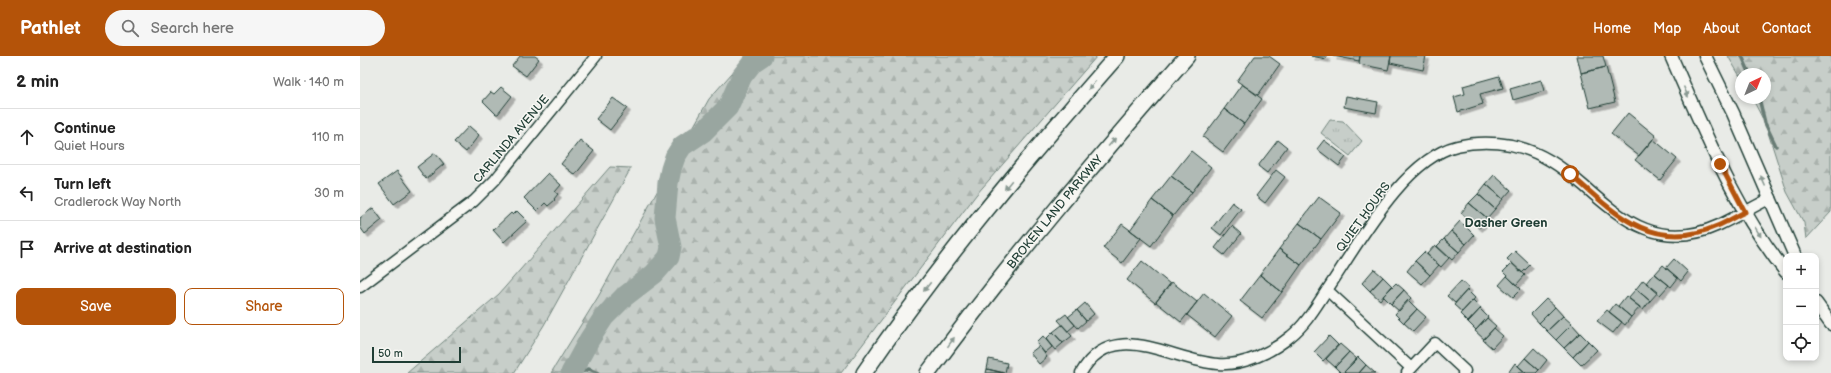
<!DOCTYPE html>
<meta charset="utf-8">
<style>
body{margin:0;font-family:"Balsamiq Sans",sans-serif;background:#f6f6f6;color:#222}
.controls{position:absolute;right:12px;bottom:12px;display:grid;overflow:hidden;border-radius:8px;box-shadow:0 2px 6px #0003}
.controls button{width:36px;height:36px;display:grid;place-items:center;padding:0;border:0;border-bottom:1px solid #e0e0e0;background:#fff;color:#222;font:20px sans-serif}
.compass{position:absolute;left:1375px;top:12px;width:36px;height:36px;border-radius:50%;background:#fff;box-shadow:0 2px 6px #0003;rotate:43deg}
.scale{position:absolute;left:12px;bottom:10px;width:89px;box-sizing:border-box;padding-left:4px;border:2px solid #1f3d34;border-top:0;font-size:11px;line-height:14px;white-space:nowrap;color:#1f3d34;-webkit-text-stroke:3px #f6f6f2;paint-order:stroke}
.stop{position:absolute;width:12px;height:12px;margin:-9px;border:3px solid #b45309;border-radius:50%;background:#fff}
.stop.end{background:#b45309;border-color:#fff;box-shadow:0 1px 4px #0008}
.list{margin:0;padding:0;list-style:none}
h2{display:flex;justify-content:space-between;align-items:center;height:52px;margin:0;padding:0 16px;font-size:17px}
h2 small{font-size:13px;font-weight:400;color:#767676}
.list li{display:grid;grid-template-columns:26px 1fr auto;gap:12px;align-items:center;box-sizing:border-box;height:56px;padding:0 16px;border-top:1px solid #e0e0e0}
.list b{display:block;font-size:15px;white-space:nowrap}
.list p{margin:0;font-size:13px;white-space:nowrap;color:#767676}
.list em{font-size:13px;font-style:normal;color:#767676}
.actions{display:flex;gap:8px;padding:12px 16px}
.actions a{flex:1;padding:9px 0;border:1px solid #b45309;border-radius:8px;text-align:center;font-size:14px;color:#b45309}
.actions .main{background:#b45309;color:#fff}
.icon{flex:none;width:22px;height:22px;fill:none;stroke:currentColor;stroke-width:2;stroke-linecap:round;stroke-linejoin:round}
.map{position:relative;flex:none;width:1471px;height:317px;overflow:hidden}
header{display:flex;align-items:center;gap:24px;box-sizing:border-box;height:56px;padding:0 20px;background:#b45309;color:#fff}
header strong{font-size:19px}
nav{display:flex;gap:22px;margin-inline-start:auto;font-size:14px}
.search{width:280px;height:36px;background:#f6f6f6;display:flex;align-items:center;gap:10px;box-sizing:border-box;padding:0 14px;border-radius:22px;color:#767676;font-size:15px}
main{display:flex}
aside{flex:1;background:#fff}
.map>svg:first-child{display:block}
.grass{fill:url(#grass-tufts);stroke:#73867e}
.forest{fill:url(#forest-firs);stroke:#73867e}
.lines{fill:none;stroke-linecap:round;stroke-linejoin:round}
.stream{stroke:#687c75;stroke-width:3.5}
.river{stroke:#99a6a0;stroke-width:21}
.building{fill:#b0bab5;stroke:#1f3d34;filter:url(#shadow)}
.minor-casing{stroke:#1f3d34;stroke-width:13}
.tertiary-casing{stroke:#1f3d34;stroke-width:15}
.primary-casing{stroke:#1f3d34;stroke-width:18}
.minor{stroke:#f6f6f2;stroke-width:10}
.tertiary{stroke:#f6f6f2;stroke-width:12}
.primary{stroke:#f6f6f2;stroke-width:15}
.oneway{fill:#8a9a93}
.route{stroke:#b45309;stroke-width:5}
.labels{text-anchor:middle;stroke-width:3;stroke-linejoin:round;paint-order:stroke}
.street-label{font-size:12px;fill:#1f3d34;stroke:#f6f6f2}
.neighbourhood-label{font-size:13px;font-weight:bold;fill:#1f3d34;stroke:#f6f6f2}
</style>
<header>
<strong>Pathlet</strong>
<div class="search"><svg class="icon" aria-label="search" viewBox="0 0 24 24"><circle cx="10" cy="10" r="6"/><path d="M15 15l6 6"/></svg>Search here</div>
<nav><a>Home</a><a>Map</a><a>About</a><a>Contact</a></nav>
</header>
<main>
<aside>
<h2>2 min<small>Walk · 140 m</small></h2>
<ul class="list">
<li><svg class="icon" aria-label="ahead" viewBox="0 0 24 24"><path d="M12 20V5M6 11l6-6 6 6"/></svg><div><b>Continue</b><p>Quiet Hours</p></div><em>110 m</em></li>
<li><svg class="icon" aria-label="left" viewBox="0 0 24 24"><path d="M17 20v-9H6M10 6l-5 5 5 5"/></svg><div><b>Turn left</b><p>Cradlerock Way North</p></div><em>30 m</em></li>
<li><svg class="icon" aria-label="arrive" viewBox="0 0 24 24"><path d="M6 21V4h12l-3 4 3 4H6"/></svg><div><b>Arrive at destination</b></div></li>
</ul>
<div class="actions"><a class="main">Save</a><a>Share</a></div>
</aside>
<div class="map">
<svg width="1471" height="317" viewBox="0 0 1471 317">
<defs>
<pattern id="grass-tufts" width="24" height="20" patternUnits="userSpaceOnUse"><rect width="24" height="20" fill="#c7cec9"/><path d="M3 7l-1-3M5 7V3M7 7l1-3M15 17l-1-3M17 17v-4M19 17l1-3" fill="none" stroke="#aab2ad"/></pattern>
<pattern id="forest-firs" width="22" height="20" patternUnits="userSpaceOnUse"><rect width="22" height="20" fill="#c7cec9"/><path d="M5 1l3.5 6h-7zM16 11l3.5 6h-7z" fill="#aab2ad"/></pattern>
<filter id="shadow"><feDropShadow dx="3.5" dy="3.5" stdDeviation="0" flood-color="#0004"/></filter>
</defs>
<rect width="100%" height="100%" fill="#e9ebe7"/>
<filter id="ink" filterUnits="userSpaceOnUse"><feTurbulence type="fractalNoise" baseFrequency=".025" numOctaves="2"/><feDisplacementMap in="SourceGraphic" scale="8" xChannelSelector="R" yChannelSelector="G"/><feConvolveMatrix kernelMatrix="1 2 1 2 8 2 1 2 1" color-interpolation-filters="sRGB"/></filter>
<g filter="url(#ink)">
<path class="grass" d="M970,64l13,1 19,20 -12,15 -29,-23z"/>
<path class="forest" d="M387,0h350l-121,139 -135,178h-290l47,-76 111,-198z
M1368,0h103v156l-25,27 -2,-16 -17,-31 -22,-69 -13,-25h13v-24h-24v4z
M250,111l21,1 -87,157 -30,48h-107l92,-79z"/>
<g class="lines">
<path class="stream" d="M1382,0l8,18
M1399,42l6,25 11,23
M218,317l11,-4 9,4"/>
<path class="river" d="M211,317l18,-33 15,-23 20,-20 30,-23 15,-17 2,-10 -6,-29 3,-35 3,-14 4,-12 7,-11 21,-14 25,-25 14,-31 11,-14 9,-6"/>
</g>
<path class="building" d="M160,0h15l4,3 -13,17 -14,-10z
M895,0h14l11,8 -22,31 -21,-14z
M951,0h15v3z
M973,0h27l-1,5z
M1000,0h31l-3,14 -29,-6z
M1031,0h35l-3,14 -33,-7z
M1217,0h26l3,11 -25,6z
M1246,11l9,35 -25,6 -9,-35z
M1139,20l4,12 -23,6 3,10 -25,8 -4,-15 11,-3 -2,-8z
M1181,24l3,11 -31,9 -3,-11z
M882,28l20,15 -18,25 -20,-15z
M141,31l11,9 -14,18h-2l-13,-13 8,-9 3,2z
M986,40l32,6 -2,11 -32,-6z
M253,42l14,10 -17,22 -14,-11z
M864,53l20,15 -21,28 -20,-15z
M1268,57l28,23 -17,20 -28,-22z
M109,70l10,9 -13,17 -12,-10z
M1293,83l24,20 -17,21 -25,-20z
M220,84l14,11 -19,24 -14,-11z
M918,84l9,7 -20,26 -9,-7z
M964,84l22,17 -7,9 -22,-17z
M831,95l20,16 -19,25 -21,-16z
M75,97l9,11 -18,15 -9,-12z
M916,114l9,7 -20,26 -9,-7z
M37,115l15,20 -18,13 -15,-20z
M188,117l13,12 -6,7 3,2 -4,5 1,1 -7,6 -3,-3 -8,8 -13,-13z
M1134,119l17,15 -8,9 -17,-15z
M811,120l21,16 -19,24 -21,-16z
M1126,128l17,15 -8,10 -17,-15z
M1118,138l17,15 -8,9 -18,-15z
M959,141l22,16 -20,26 -22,-16z
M792,144l21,16 -22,30 -21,-16z
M872,146l9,7 -20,26 -9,-7z
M1109,147l18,15 -8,10 -18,-15z
M13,152l9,12 -17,14 -5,-7v-9z
M157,155l10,10 -23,21 -11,-12 18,-17 2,2z
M1100,165l14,14 -8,9 -15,-13z
M939,167l22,16 -20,26 -22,-16z
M762,168l19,14 -19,25 -19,-15z
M872,170l9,8 -17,21 -9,-7z
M1091,175l15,13 -7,8 -15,-13z
M1084,183l15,13 -7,8 -15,-14z
M1075,189l14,13 -8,9 -14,-13z
M919,193l22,16 -19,27 -22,-17z
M1155,195l15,14 -8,8 -15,-14z
M1064,196l15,13 -9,10 -15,-14z
M1314,203l14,13 -7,9 -15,-13z
M782,205l28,23 -15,19 -28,-23z
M1055,205l15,14 -8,9 -15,-13z
M1152,207l13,12 -9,10 -13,-13z
M1303,209l15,13 -7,9 -16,-13z
M1014,213l9,8 -13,14 -8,-8z
M1294,217l15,12 -9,10 -14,-12z
M900,219l22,17 -20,26 -22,-17z
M1147,220l14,13 -8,8 -14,-12z
M1023,221l9,9 -12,14 -10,-9z
M1283,224l15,12 -8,9 -14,-12z
M1101,225l8,7 -14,15 -8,-7z
M812,226l25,20 -16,20 -25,-20z
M1036,227l8,7 -13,14 -8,-8z
M1276,233l14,12 -7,9 -15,-12z
M1044,234l7,8 -12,13 -8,-7z
M1107,234l8,8 -13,14 -8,-7z
M844,237l28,23 -17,21 -28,-22z
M1266,240l14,11 -9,10 -13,-11z
M1186,243l9,8 -16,16 -8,-9z
M1048,244l9,9 -13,14 -9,-9z
M1113,244l8,8 -13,14 -8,-8z
M725,247l9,11 -8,7 -9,-11z
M1255,248l16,13 -6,8 -16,-13z
M1195,251l8,9 -16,15 -8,-8z
M1057,253l9,8 -13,14 -9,-8z
M1120,253l8,8 -12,13 -8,-8z
M717,254l9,11 -8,7 -10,-11z
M1247,254l15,12 -9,11 -16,-12z
M706,258l9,11 -7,6 -10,-11z
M1203,260l9,8 -16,16 -9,-9z
M1127,262l9,8 -12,13 -9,-8z
M1212,268l8,9 -16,15 -8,-8z
M702,269l10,11 -9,7 -10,-11z
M1134,272l9,8 -11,12 -9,-8z
M693,276l10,11 -8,7 -9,-11z
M1220,277l8,8 -15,16 -9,-9z
M683,280l9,11 -7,6 -9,-10z
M969,280l9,9 -15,16 -9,-9z
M1228,285l9,9 -16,15 -8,-8z
M980,288l9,8 -14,15 -9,-8z
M679,290l8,11 -8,7 -9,-11z
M1174,292l13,12 -8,10 -14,-12z
M989,296l8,7 -14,14h-2l-6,-6z
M998,301l8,8 -7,8h-13l-2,-1z
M1165,302l14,12 -3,3h-10l-8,-7z
M629,303l18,4 -2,10 -18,-4z
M1155,307l3,3 8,7h-18z
M1006,309l9,8h-16z
M627,313l16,4h-17z"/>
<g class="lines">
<defs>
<path id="minor" d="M0,231l90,-68 24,-18 21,-21 101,-124
M967,234l84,78
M721,317c32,-57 90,-12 137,-9 26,2 54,-12 73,-28 14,-11 24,-28 34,-43 30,-43 77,-134 132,-147 17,-4 37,-4 54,-1 29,6 51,22 73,41 40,36 78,65 135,39 17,-8 34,-18 52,-27
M1047,317l28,-30 30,28 -2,2"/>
<path id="tertiary" d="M1311,0c33,74 63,152 115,216
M1345,0l28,57 62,143
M1456,247l15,21"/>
<g id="primary">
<path d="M504,317c75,-110 165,-217 253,-317"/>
<path id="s1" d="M568,317c81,-110 169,-214 259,-317"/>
</g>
</defs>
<use href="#minor" class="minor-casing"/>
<use href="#tertiary" class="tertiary-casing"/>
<use href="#primary" class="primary-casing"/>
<use href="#minor" class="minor"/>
<use href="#tertiary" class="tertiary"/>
<use href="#primary" class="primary"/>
</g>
<defs><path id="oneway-solid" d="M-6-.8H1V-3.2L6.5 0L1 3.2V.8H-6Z"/></defs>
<g class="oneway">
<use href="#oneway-solid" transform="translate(732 29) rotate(131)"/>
<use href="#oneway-solid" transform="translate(1326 36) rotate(66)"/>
<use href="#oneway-solid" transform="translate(752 86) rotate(-50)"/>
<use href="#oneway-solid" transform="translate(1403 125) rotate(-114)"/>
<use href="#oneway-solid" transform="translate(648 129) rotate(129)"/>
<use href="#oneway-solid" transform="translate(1398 176) rotate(58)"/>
<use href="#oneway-solid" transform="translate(567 231) rotate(128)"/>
<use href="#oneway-solid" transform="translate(591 286) rotate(-54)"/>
</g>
</g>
<g class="lines" filter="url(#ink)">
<path class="route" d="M1210,118c44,39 83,80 147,52 10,-4 19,-10 28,-14l-25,-48"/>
</g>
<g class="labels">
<g class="street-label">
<text transform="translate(151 83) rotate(-50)" y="4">CARLINDA AVENUE</text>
<text dy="4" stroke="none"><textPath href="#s1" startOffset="205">BROKEN LAND PARKWAY</textPath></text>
<text transform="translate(1003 161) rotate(-54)" y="4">QUIET HOURS</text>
</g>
<g class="neighbourhood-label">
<text x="1146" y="171">Dasher Green</text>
</g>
</g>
</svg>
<div class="controls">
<button>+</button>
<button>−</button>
<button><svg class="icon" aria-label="locate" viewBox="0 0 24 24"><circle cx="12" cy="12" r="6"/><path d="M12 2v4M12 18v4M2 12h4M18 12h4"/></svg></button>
</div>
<svg class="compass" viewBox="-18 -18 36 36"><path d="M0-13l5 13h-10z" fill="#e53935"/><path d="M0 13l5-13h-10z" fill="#767676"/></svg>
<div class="scale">50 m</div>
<div class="stop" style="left:1210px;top:118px"></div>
<div class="stop end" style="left:1360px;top:108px"></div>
</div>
</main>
